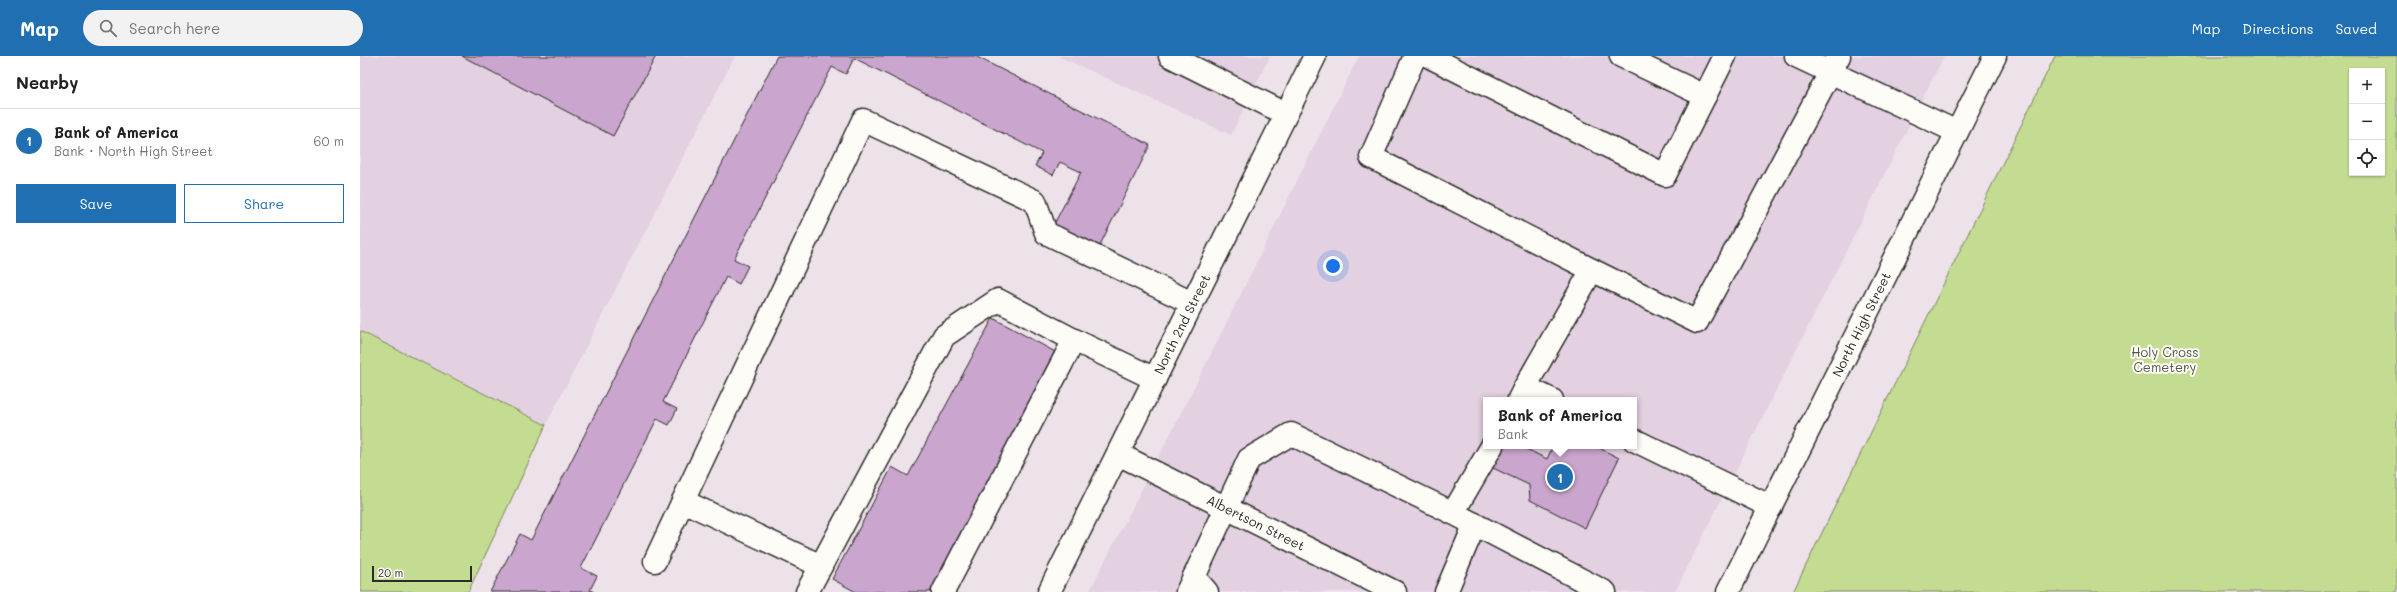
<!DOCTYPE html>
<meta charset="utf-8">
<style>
body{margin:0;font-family:Mali,sans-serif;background:#f2f2f2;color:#222}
.controls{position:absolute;right:12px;top:12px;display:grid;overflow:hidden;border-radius:0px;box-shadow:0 1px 3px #0004}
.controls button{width:36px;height:36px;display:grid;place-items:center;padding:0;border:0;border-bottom:1px solid #e0e0e0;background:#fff;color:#222;font:20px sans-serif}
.scale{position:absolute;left:12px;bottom:10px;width:100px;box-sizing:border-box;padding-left:4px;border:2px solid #2b2b2b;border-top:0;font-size:11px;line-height:14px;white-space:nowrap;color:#2b2b2b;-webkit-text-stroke:3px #fdfcf7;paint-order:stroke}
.you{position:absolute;left:973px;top:210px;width:14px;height:14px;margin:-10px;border:3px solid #fff;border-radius:50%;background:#1a73e8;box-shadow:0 0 0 6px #1a73e833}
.badge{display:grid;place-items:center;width:26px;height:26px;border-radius:50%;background:#1f6fb2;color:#fff;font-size:13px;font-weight:700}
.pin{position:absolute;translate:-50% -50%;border:2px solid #fff;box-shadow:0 1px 4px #0006}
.popup{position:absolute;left:1123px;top:341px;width:154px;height:52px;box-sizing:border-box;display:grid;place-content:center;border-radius:0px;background:#fff;filter:drop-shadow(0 1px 3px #0005);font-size:13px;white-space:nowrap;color:#767676}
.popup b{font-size:15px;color:#222}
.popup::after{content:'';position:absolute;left:50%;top:100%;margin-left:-8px;border:8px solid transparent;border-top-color:#fff}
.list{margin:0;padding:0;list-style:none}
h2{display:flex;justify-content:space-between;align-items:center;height:52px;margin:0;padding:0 16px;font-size:17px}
h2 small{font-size:13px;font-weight:400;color:#767676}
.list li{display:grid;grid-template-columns:26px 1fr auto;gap:12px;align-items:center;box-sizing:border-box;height:64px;padding:0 16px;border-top:1px solid #e0e0e0}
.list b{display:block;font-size:15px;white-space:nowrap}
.list p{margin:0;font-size:13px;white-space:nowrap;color:#767676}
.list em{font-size:13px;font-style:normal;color:#767676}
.actions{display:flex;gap:8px;padding:12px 16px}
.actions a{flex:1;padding:9px 0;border:1px solid #1f6fb2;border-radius:0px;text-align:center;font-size:14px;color:#1f6fb2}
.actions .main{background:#1f6fb2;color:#fff}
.icon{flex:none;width:22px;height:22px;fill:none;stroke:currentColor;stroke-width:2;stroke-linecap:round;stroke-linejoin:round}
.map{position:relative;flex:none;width:2037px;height:536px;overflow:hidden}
header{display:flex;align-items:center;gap:24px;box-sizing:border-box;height:56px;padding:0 20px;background:#1f6fb2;color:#fff}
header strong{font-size:19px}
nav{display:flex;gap:22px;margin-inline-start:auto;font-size:14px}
.search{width:280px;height:36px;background:#f2f2f2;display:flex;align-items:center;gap:10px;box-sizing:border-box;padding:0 14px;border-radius:22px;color:#767676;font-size:15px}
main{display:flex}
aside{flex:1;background:#fff}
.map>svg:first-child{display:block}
.built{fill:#e3d0e1;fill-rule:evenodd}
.green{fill:#c4dc92;stroke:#78845e;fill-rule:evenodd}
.building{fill:#caa5cd;stroke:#2b2b2b}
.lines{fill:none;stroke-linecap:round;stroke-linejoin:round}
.minor-casing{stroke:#2b2b2b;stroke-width:25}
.major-casing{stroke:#2b2b2b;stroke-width:25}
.minor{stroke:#fdfcf7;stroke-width:22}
.major{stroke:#fdfcf7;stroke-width:22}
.labels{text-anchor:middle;stroke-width:4;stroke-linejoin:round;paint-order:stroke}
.street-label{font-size:13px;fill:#2b2b2b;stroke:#fdfcf7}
.park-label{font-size:13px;fill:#515745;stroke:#fdfcf7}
</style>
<header>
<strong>Map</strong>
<div class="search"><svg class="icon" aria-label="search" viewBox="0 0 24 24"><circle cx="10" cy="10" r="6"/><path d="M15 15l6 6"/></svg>Search here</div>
<nav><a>Map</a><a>Directions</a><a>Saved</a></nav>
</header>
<main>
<aside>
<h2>Nearby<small></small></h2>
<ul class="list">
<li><span class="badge">1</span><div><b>Bank of America</b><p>Bank · North High Street</p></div><em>60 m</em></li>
</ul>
<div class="actions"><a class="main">Save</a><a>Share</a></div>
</aside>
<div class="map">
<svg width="2037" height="536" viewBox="0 0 2037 536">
<rect width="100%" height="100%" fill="#eee2ea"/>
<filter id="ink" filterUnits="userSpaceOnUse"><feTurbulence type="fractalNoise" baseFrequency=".025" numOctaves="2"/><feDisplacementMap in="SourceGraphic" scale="8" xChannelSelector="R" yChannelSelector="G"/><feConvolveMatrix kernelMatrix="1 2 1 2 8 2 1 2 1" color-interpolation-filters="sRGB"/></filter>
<g filter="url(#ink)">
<path class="built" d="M0,0h375l-189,369 -186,-94z
M698,0h212l-39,79z
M999,0h585l-269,536h-586l114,-222zM1126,344h148v46h-148z"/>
<path class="green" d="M1695,0h342v536h-604zM1992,15h30v102h-30z
M0,275l186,94 -78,167h-108z"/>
<path class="building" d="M102,0h194l-43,80z
M417,0h198l175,89 -52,104 -45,-23 28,-54 -21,-10 -7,13 -18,-9 7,-13 -188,-95 -8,16 -14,-7 -98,192 14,7 -9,18 -13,-7 -63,125 14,7 -8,16 -12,-6 -76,149 16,8 -7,14 4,2h-104l30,-58 11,6z
M633,262l64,35 -127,239h-74l-24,-13 60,-112 16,9z
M1144,390h16l27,13 6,-13h42l24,12 -34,70 -55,-28 -1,-15 -36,-17z"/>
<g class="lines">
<defs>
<g id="minor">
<path d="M810,0l116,58"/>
<path d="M1055,0l-44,101 221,113 -67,117"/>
<path d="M1068,0l237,119 60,-119"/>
<path d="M1261,0l84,40"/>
<path d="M1436,0l161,76"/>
<path d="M1232,214l105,52 142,-266"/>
<path d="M1159,343l6,-12 27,13"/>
<path d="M1274,384l137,67"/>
<path id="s1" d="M758,398l277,138"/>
<path d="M1093,457l39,-67"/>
<path d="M295,505l28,-60"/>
<path d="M461,510l-138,-65 180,-381 172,81 11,32 146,70"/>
<path d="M834,521l13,15"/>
<path d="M447,536l137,-256 54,-36 76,40 81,39"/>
<path d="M583,536l131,-252"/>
<path d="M827,536l62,-133 42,-25 162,79 152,79"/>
<path d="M1086,536l29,-68"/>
<path id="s2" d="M1368,536l267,-536"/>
</g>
<g id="major">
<path id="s3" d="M689,536l266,-536"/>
</g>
</defs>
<use href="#minor" class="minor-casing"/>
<use href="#major" class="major-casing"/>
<use href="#minor" class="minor"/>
<use href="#major" class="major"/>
</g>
</g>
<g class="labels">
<g class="street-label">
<text dy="5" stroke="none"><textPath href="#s3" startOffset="299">North 2nd Street</textPath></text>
<text dy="5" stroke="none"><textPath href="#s2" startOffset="299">North High Street</textPath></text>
<text dy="5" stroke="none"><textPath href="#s1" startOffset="154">Albertson Street</textPath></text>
</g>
<g class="park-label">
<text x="1805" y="301">Holy Cross<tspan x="1805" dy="15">Cemetery</tspan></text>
</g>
</g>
</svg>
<div class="controls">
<button>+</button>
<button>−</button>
<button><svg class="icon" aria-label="locate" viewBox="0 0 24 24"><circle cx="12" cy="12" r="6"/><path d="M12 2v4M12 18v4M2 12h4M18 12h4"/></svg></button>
</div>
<div class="scale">20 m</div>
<div class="you"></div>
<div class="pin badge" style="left:1200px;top:421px">1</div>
<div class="popup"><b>Bank of America</b>Bank</div>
</div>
</main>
